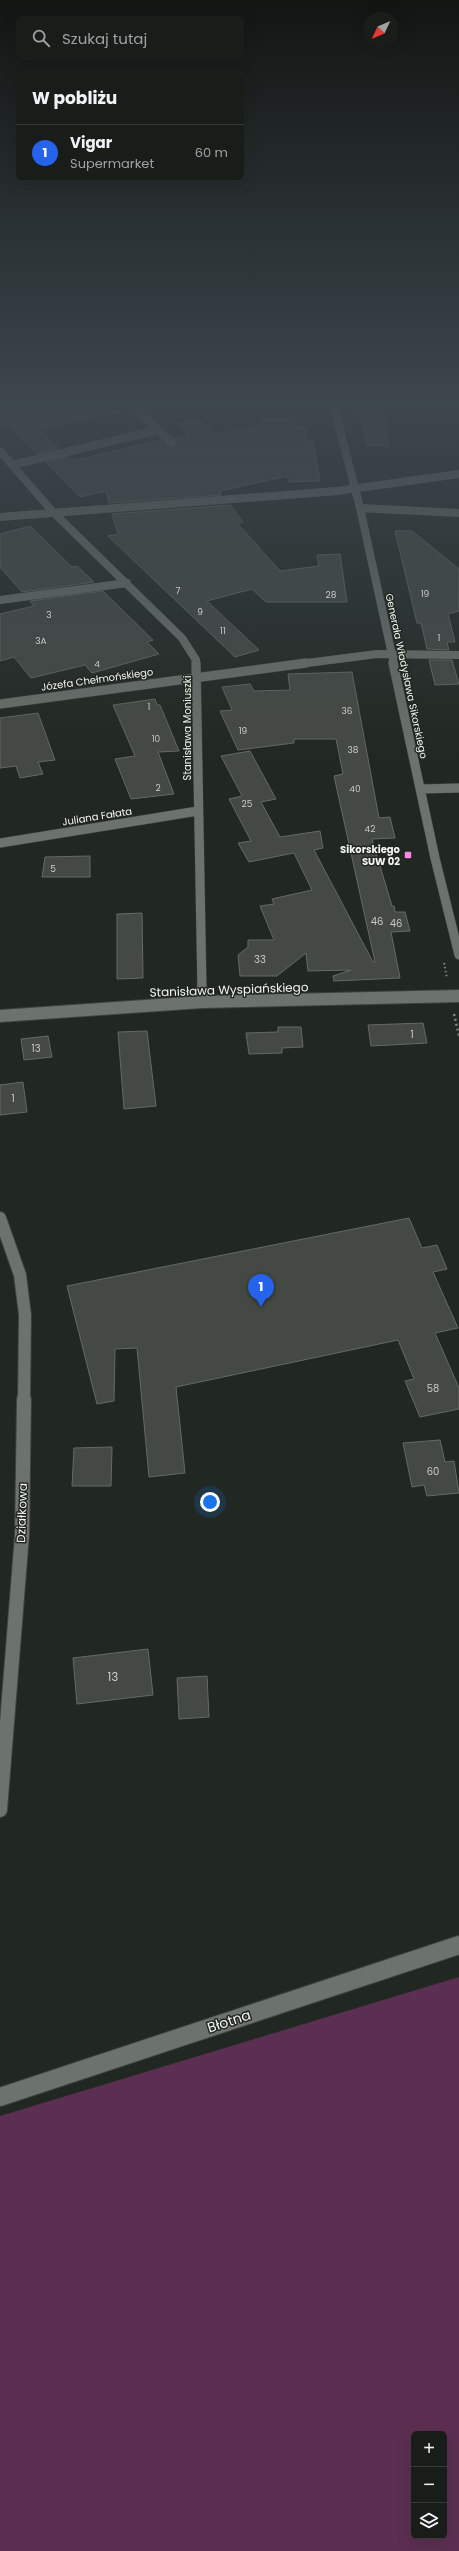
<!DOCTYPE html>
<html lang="pl">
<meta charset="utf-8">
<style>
body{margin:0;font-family:Poppins,sans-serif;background:#222622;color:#f1f3f6}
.controls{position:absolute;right:12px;bottom:12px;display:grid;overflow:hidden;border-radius:6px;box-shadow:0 4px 16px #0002}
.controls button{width:36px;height:36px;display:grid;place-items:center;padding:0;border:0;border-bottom:1px solid #373b38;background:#191d19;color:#f1f3f6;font:20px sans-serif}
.compass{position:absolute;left:363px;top:12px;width:36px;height:36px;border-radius:50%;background:#191d19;box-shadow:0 4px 16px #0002;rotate:226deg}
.you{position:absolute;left:210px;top:1502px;width:14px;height:14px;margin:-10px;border:3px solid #fff;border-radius:50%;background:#1a73e8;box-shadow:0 0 0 6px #1a73e833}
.badge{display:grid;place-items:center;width:26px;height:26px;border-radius:50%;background:#2563eb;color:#fff;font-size:13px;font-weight:700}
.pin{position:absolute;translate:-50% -33px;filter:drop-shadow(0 1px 2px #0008)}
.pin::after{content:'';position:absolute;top:21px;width:14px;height:12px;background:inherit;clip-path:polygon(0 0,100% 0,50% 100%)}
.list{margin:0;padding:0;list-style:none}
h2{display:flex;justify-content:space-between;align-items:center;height:52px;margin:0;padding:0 16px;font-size:17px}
h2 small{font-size:13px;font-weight:400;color:#9fa2a2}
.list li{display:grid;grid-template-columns:26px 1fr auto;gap:12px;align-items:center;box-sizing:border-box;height:56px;padding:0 16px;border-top:1px solid #373b38}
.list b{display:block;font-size:15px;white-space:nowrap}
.list p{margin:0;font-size:13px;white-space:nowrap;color:#9fa2a2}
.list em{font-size:13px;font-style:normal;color:#9fa2a2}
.icon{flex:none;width:22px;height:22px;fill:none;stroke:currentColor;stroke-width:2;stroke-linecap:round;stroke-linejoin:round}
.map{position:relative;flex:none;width:459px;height:2551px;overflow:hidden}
.search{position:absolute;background:#191d19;box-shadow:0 4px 16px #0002;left:16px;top:16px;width:228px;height:44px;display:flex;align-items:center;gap:10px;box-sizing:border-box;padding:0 14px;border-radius:6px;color:#9fa2a2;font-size:15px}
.panel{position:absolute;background:#191d19;box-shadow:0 4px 16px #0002;left:16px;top:72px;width:228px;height:108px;border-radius:6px}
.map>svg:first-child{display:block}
.green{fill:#5b2f51;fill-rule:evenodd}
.building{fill:#444943;stroke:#646a64}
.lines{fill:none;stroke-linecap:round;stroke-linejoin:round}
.minor-far4-casing{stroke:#3e423d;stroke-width:8}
.minor-far3-casing{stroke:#3e423d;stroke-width:10}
.minor-far2-casing{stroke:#3e423d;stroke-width:14}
.minor-far1-casing{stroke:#3e423d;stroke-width:16}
.minor-casing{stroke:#3e423d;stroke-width:20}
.path-far1{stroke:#818681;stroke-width:2;stroke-dasharray:1.5 2.5;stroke-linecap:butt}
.path{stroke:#818681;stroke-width:2.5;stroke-dasharray:2 3;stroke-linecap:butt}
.minor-far4{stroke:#6c726c;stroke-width:8}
.minor-far3{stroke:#6c726c;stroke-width:9}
.minor-far2{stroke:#6c726c;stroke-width:12}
.minor-far1{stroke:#6c726c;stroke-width:14}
.minor{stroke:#6c726c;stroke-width:18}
.poi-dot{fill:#fd86e2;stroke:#212721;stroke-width:1.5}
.labels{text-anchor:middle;stroke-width:3;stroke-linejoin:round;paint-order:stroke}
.far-number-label{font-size:9px;fill:#c7cbc6}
.far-street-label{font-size:10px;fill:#f3f6f2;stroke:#212721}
.far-poi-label{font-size:10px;font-weight:bold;fill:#f3f6f2;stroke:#212721;text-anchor:end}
.number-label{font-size:10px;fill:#c7cbc6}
.street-label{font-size:12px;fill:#f3f6f2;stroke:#212721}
.near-number-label{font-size:12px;fill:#c7cbc6}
.near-street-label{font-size:14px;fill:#f3f6f2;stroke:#212721}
</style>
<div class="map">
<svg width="459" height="2551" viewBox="0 0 459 2551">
<rect width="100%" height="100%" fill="#212721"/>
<path class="green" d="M459,1977v574h-459v-435zM414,2434h30v102h-30z"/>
<path class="building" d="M0,403h118l1,9 -80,17 19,19 -21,6 -28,-29 -9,2z
M357,403h23l9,32h-3l3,11h-22z
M296,417l3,11h6v11l8,3 7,39 -31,1 -2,-6 -67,15 2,4 -113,8 -3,-12 -26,6 -34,-35 21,-5 5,4 89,-21 11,7 4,-4 -2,-5 14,-3 -12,-11 23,-5 17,16 48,-10 -5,-5z
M230,505l13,17 -6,1 43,48 39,-5 -2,-11 23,-1 7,48h-81l-14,-13 -45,12 52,49 -24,7 -127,-121 10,-2 -6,-20z
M30,526l42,41 5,-1 17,16 -72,10 -22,-25v-33z
M395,531h17l47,38v42l-11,3 7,28h-8l2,8 -22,-1 -6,-26h-4z
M103,591l50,49 -6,2 12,12 -67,19 -7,-8 -54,13 -17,-21 -14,4v-47l34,-8 -4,-5z
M429,660h23l7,24 -24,1z
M352,672l27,146 11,-1 5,21 -23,1 20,67h2l1,6h10l5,19 -19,1 9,46 -66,3 -1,-5 18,-6 -43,1 -2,-18 -29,23h-37l-2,-21 10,-8v-7h26l-14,-34 14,-2 -2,-5 40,-9 -18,-37 -45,9 -11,-19 13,-2 -22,-42 13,-3 -21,-40 29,-5 26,48 -15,3 19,35 40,-6 3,17 -9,2 59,112h2l-41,-186 9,-2 -7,-35h-42v4l-56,7 -18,-39 12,-1 -10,-23 28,-3 4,7 36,-1 -2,-16z
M155,699l2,6h3l19,46 -21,1 16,42 -43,5 -16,-40 20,-3 -22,-51z
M38,713l17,47 -17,2 5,12 -23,4 -4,-12 -16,2v-50z
M90,856v21h-48l3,-20z
M142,913l1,65 -26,1v-65z
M423,1023l4,20 -56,3 -3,-21z
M278,1027h23l2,20 -21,1v5l-33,1 -3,-21 32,-1z
M147,1031l9,75 -32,3 -6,-77z
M48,1036l4,21 -28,3 -3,-21z
M23,1082l4,30 -27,3v-30z
M409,1218l13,30 15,-3 10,24 -14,3 25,56 -23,5 24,55v21l-39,8 -15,-36 9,-2 -16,-39 -222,47 9,86 -36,4 -12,-129 -22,1 -1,52 -17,3 -30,-118z
M440,1440l5,22 9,-1 5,32 -32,3 -3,-11 -12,2 -9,-44z
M112,1447l-1,39h-39l2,-38z
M148,1649l5,46 -76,9 -4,-46z
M207,1676l2,41 -30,2 -2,-41z"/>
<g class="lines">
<defs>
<path id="minor-far4" d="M333,403l27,105 34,156
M158,430l13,12
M0,451l53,61 129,126 14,22v4
M12,465l146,-35 -29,-27
M360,508l99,5
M0,517l337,-26 122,-17
M0,600l127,-17
M299,664l78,-10 82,1"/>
<path id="minor-far3" d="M196,663l6,328
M393,663l42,195 24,97
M0,704l306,-41
M420,789l39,-1
M0,843l198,-32"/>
<path id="minor-far2" d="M202,990v12
M0,1016l202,-14 257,-6
M0,1218l20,57 5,40 -1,85"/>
<path id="minor-far1" d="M0,1810l22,-275 2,-136"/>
<path id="minor" d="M0,2097l459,-152"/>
</defs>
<use href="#minor-far4" class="minor-far4-casing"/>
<use href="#minor-far3" class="minor-far3-casing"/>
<use href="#minor-far2" class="minor-far2-casing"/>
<use href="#minor-far1" class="minor-far1-casing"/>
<use href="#minor" class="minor-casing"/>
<path class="path-far1" d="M444,963l3,15"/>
<path class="path" d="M454,1014l5,22"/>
<use href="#minor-far4" class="minor-far4"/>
<use href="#minor-far3" class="minor-far3"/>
<use href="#minor-far2" class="minor-far2"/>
<use href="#minor-far1" class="minor-far1"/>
<use href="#minor" class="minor"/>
</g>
<linearGradient id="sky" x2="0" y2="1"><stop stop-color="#121512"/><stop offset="0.53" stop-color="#3d474e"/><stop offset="1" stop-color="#3d474e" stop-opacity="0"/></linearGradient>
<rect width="459" height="760" fill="url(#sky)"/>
<rect class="poi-dot" x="404" y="851" width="8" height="8" rx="2"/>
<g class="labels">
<g class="far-number-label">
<text x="178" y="594">7</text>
<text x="425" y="597">19</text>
<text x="331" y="598">28</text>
<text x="200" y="615">9</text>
<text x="49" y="618">3</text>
<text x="223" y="634">11</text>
<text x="439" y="641">1</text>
<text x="41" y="644">3A</text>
<text x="97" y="667">4</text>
<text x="149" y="710">1</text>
<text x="347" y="714">36</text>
<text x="243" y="734">19</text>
<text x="156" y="742">10</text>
<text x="353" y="753">38</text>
<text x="158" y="791">2</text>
<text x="355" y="792">40</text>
<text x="247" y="807">25</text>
<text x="370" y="832">42</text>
<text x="53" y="872">5</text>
</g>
<g class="far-street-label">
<text transform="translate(407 676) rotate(78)" y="4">Generała Władysława Sikorskiego</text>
<text transform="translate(97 679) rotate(-8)" y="4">Józefa Chełmońskiego</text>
<text transform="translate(187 728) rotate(-90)" y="4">Stanisława Moniuszki</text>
<text transform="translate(97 816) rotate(-9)" y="4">Juliana Fałata</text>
</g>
<g class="far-poi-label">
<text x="400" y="853">Sikorskiego<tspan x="400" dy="12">SUW 02</tspan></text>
</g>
<g class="number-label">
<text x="377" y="925">46</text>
<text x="396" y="927">46</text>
<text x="260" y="963">33</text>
<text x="412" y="1038">1</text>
<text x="36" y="1052">13</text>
<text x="13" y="1102">1</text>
<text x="433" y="1392">58</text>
<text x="433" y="1475">60</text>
</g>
<g class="street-label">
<text transform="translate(229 990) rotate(-2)" y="4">Stanisława Wyspiańskiego</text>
<text transform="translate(22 1513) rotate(-88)" y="4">Działkowa</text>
</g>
<g class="near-number-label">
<text x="113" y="1681">13</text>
</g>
<g class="near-street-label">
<text transform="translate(229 2021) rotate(-18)" y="5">Błotna</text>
</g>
</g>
</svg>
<div class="controls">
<button>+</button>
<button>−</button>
<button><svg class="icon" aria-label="layers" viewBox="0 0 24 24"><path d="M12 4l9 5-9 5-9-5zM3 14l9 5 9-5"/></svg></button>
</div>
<svg class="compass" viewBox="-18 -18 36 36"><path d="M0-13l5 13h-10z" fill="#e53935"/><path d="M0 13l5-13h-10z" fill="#9fa2a2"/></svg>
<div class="you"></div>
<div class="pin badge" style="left:261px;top:1307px">1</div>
<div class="search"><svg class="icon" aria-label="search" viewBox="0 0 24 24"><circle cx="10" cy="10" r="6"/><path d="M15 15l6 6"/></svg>Szukaj tutaj</div>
<section class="panel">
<h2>W pobliżu<small></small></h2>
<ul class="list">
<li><span class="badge">1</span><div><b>Vigar</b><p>Supermarket</p></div><em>60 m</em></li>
</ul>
</section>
</div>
